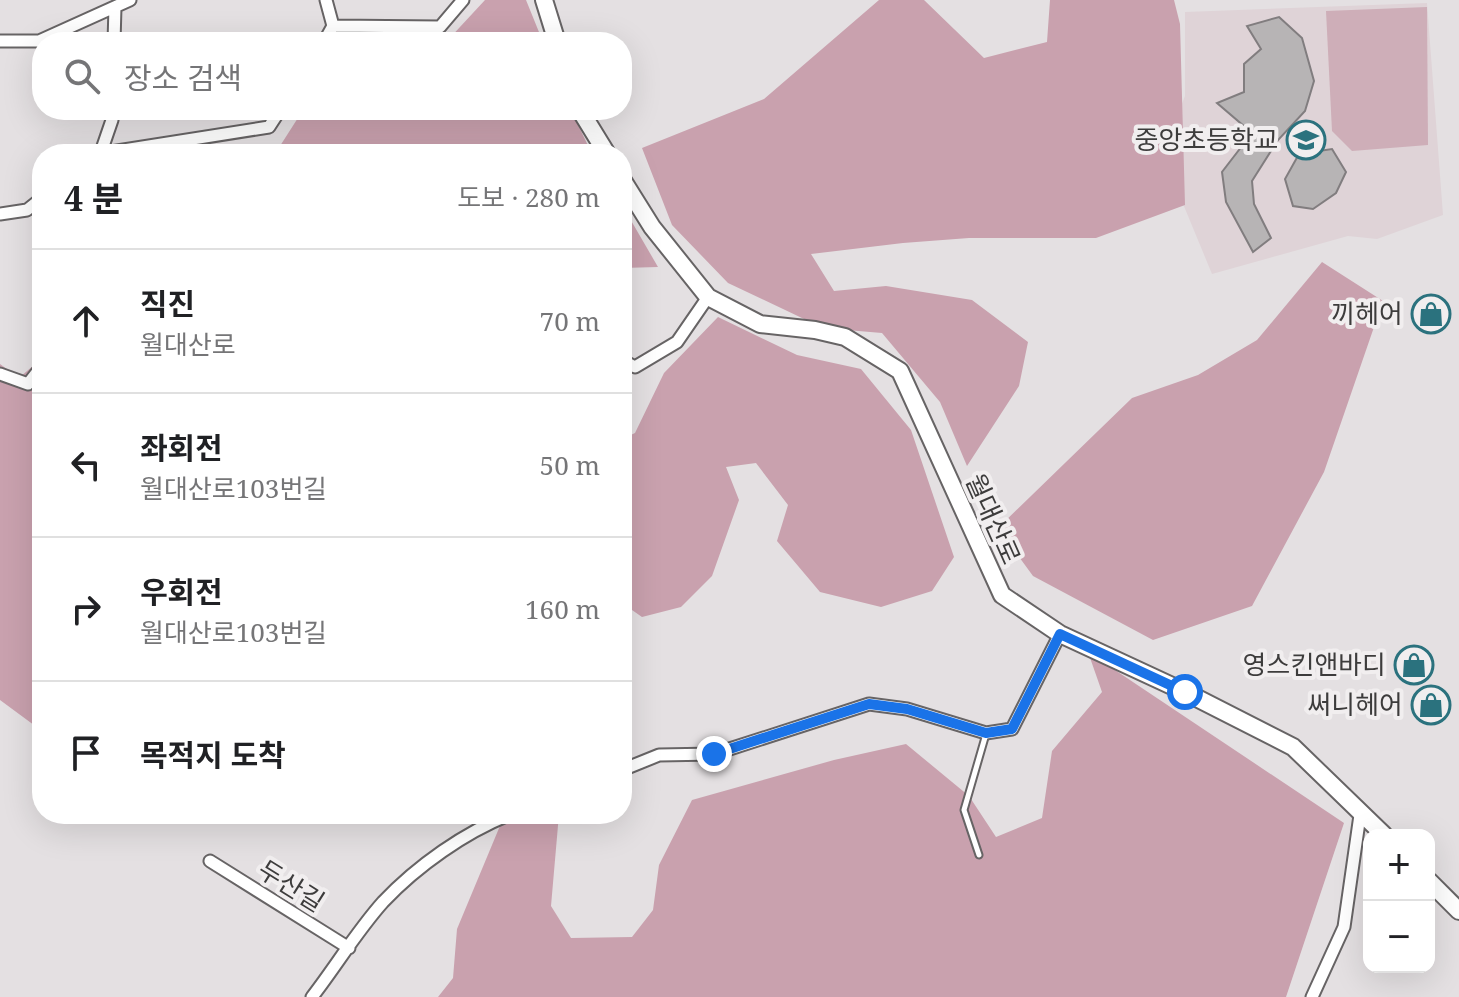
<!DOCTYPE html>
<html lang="ko">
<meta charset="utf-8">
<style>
body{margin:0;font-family:"Noto Serif","Noto Sans KR",serif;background:#f6f6f6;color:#202124}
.controls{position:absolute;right:24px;bottom:24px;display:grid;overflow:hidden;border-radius:16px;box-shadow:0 8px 32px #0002}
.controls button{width:72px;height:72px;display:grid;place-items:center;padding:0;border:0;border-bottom:2px solid #e0e0e0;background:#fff;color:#202124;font:40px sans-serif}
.stop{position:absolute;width:24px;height:24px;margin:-18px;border:6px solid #1a73e8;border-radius:50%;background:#fff}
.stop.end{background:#1a73e8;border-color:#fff;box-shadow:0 2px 8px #0008}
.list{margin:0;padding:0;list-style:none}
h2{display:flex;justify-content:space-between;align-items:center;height:104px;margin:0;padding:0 32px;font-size:34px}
h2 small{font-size:26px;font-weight:400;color:#757577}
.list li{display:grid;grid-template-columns:52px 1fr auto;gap:24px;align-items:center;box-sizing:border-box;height:144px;padding:0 32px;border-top:2px solid #e0e0e0}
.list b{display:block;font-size:30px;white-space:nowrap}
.list p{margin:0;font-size:26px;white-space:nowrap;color:#757577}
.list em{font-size:26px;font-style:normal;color:#757577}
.icon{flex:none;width:44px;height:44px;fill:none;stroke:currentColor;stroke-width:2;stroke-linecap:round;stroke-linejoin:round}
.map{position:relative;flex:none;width:1459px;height:997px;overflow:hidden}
.search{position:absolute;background:#fff;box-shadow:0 8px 32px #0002;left:32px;top:32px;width:600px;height:88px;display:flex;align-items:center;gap:20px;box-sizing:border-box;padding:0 28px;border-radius:32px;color:#757577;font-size:30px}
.panel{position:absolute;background:#fff;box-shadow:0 8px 32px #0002;left:32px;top:144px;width:600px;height:680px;border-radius:32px}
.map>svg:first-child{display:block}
.built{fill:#dfd3d7}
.green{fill:#ceaeb8}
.forest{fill:#c9a1ae}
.building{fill:#b7b4b5;stroke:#817d7f;stroke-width:2}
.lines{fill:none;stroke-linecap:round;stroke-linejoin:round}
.lane-casing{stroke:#676465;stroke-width:9}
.street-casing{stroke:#676465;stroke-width:15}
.secondary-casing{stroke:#676465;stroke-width:20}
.lane{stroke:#fff;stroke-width:5}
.street{stroke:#fff;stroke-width:11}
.secondary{stroke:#fff;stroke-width:16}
.route{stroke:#1a73e8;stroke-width:10}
.labels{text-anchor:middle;stroke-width:8;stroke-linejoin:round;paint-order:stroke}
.poi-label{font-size:26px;fill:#3d3c3c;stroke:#f1eeef;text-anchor:end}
.street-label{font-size:26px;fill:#3d3c3c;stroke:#f1eeef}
</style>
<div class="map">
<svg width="1459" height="997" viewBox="0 0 1459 997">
<rect width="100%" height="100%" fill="#e4e0e2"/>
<path class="built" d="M1427,3l16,212 -66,24 -29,-3 -136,38 -38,-92 2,-63 9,-23v-84z"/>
<path class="green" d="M1427,7l1,138 -76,6 -20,-20 -6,-120z"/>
<path class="forest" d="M485,0h41l17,42h-199l3,-3 100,2z
M879,0h45l60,58 63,-16 3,-42h124l6,24 5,181 -89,33h-127l-66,5 -92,11 23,37 52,-5 86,14 56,42 -9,44 -52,80 -27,-64 -58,-69 -59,-5 -95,-45 -56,-58 -30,-77 122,-49z
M303,110h268l21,44h-346l34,-8z
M622,205l36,62 -36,1z
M1322,262l61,39 -59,171 -72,134 -99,34 -120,-64 -35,-48 134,-130 66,-23 59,-35z
M718,317l79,38 64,14 50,61 43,127 -22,34 -51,16 -61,-15 -43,-51 11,-36 -32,-42 -30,4 13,33 -27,76 -31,31 -39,10 -20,-14v-164l13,-6 29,-60z
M42,358v373l-42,-31v-336l19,14z
M1088,652l256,171 -58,174h-848l15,-19 4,-49 45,-108 36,-7h21l-8,92 20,32 61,-1 21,-27 6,-45 33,-65 142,-40 72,-16 63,52 27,41 46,-19 10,-67 50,-59z"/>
<path class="building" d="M1279,17l23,21 12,43 -9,30 -27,29 -26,41 2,23 17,34 -18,14 -27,-50 -4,-30 30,-39 -35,-30 27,-11v-28l17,-15 -14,-23z
M1332,149l14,23 -10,21 -23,16 -20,-3 -8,-27 14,-25z"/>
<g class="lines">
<defs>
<path id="lane" d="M979,855l-15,-45 22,-76"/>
<path id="street" d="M326,0l7,26
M0,41h39l91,-41
M114,42l1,-35
M324,42l9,-16 107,1 23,-27
M101,152l11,-32 1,-10
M98,154l171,-27 11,-17
M0,214l27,-4 15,-12
M622,360l13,7 42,-25 31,-45
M0,374l28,10 14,-18
M622,770l37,-15 55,-1 155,-50 38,5 79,24 26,-4 48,-95
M210,861l139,87
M312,997c24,-31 45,-66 71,-95 34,-36 82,-70 128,-88
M1312,997l32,-70 16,-112"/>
<path id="secondary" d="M544,0l13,42
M580,110l27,44
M622,179l30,48 56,70 52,27 55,6 30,7 55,34 102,224 58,39 125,58 108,55 91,88
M1429,881l30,30"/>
</defs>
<use href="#lane" class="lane-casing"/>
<use href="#street" class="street-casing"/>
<use href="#secondary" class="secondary-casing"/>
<use href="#lane" class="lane"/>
<use href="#street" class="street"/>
<use href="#secondary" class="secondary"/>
</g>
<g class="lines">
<path class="route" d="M714,754l155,-50 38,5 79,24 26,-4 48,-95 125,58"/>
</g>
<defs>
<symbol id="school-ring" viewBox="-11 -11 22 22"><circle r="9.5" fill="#f1eeef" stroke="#2b727e" stroke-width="1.5"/><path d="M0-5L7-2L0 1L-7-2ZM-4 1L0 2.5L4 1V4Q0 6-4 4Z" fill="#2b727e"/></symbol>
<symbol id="shop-ring" viewBox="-11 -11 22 22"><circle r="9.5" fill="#f1eeef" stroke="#2b727e" stroke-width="1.5"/><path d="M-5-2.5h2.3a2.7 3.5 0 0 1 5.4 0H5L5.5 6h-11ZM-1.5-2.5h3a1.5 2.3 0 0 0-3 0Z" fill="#2b727e"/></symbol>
</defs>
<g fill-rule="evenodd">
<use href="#school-ring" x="1284" y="118" width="44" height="44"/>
<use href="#shop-ring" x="1409" y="292" width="44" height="44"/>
<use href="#shop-ring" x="1392" y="643" width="44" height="44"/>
<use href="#shop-ring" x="1409" y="683" width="44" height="44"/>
</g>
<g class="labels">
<g class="poi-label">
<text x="1278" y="149">중앙초등학교</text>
<text x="1403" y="323">끼헤어</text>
<text x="1386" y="674">영스킨앤바디</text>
<text x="1403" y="714">써니헤어</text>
</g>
<g class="street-label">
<text transform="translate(993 519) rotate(66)" y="9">월대산로</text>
<text transform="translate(291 886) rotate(32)" y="9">두산길</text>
</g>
</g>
</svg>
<div class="controls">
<button>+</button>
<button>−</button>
</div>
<div class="stop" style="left:1185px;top:692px"></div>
<div class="stop end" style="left:714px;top:754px"></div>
<div class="search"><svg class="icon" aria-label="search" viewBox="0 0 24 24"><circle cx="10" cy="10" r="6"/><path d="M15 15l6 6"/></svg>장소 검색</div>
<section class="panel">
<h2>4 분<small>도보 · 280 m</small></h2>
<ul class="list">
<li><svg class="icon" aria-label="ahead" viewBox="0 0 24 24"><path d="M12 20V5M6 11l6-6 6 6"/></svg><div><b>직진</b><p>월대산로</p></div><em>70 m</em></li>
<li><svg class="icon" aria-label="left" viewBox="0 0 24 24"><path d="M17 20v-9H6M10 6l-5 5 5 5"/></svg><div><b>좌회전</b><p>월대산로103번길</p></div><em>50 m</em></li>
<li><svg class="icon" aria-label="right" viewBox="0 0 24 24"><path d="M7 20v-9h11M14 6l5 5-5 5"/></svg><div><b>우회전</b><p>월대산로103번길</p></div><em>160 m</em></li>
<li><svg class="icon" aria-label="arrive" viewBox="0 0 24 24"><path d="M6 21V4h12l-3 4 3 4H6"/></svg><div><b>목적지 도착</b></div></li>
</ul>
</section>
</div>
